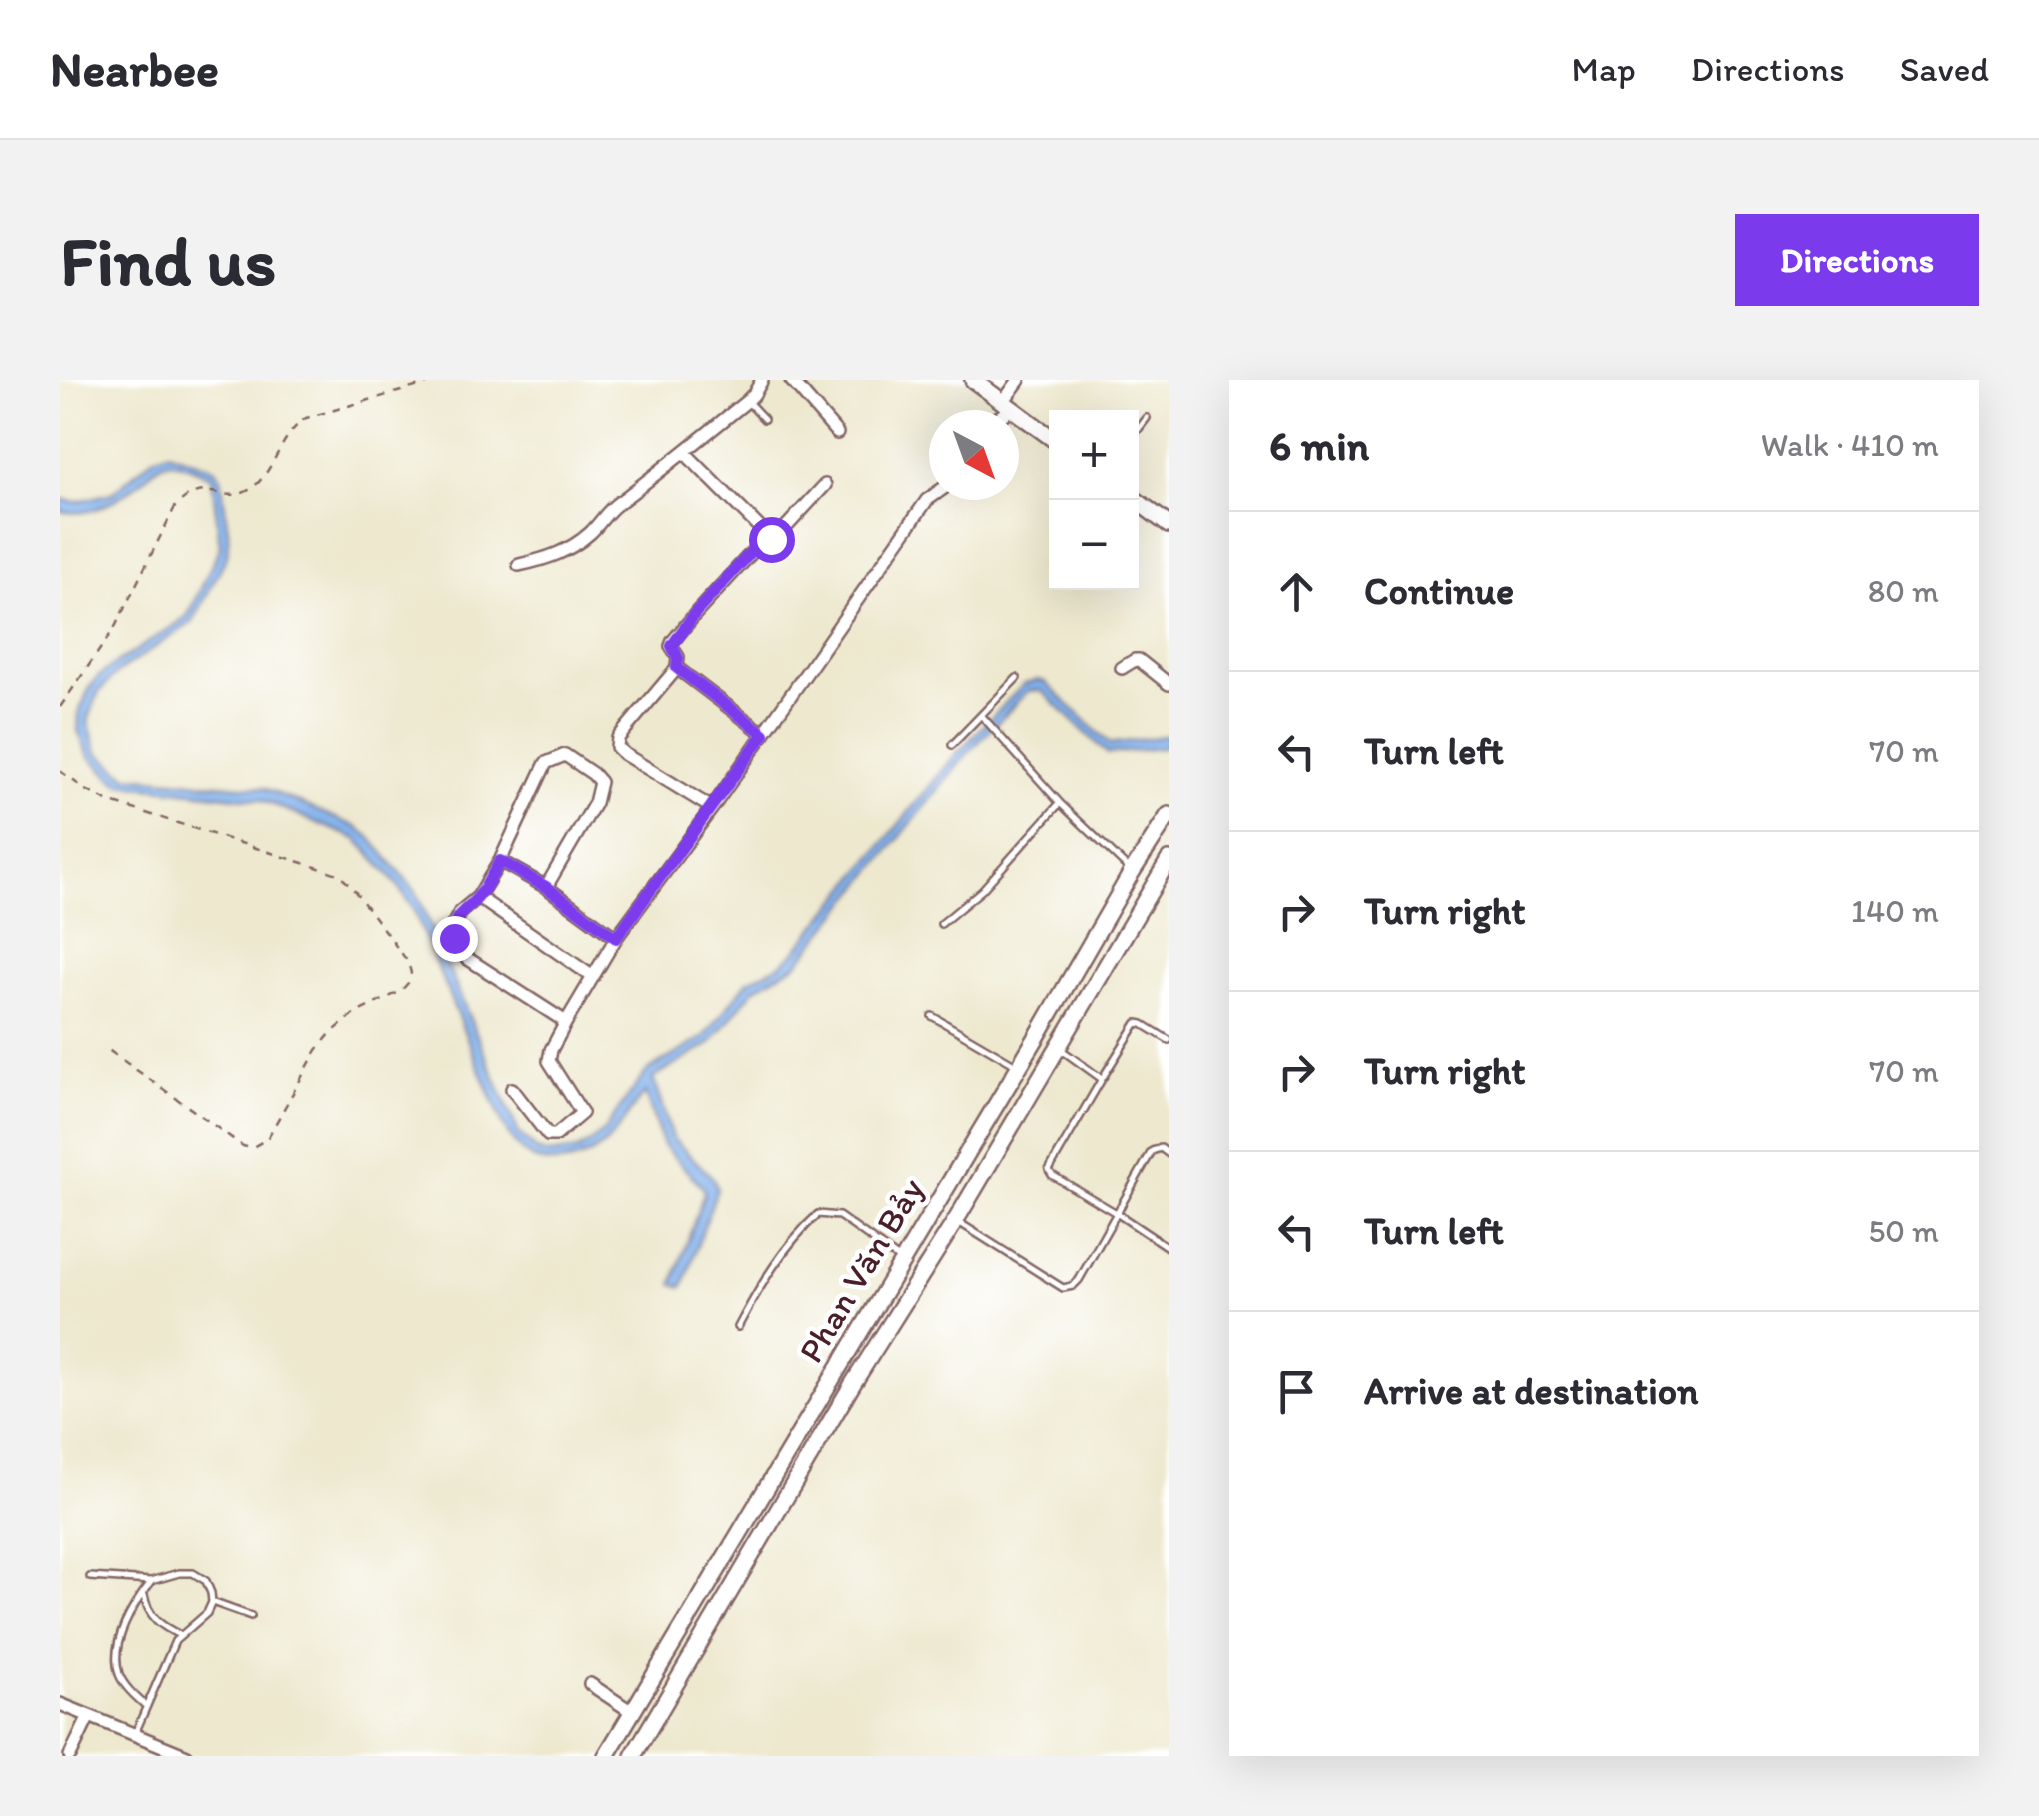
<!DOCTYPE html>
<meta charset="utf-8">
<style>
body{margin:0;font-family:Itim,sans-serif;background:#f2f2f3;color:#2b2b33}
.controls{position:absolute;right:30px;top:30px;display:grid;overflow:hidden;border-radius:0px;box-shadow:0 10px 40px #0002}
.controls button{width:90px;height:90px;display:grid;place-items:center;padding:0;border:0;border-bottom:2px solid #e1e1e2;background:#fff;color:#2b2b33;font:50px sans-serif}
.compass{position:absolute;left:869px;top:30px;width:90px;height:90px;border-radius:50%;background:#fff;box-shadow:0 10px 40px #0002;rotate:139deg}
.stop{position:absolute;width:30px;height:30px;margin:-22px;border:8px solid #7c3aed;border-radius:50%;background:#fff}
.stop.end{background:#7c3aed;border-color:#fff;box-shadow:0 2px 10px #0008}
.list{margin:0;padding:0;list-style:none}
h2{display:flex;justify-content:space-between;align-items:center;height:130px;margin:0;padding:0 40px;font-size:42px}
h2 small{font-size:32px;font-weight:400;color:#7c7c81}
.list li{display:grid;grid-template-columns:65px 1fr auto;gap:30px;align-items:center;box-sizing:border-box;height:160px;padding:0 40px;border-top:2px solid #e1e1e2}
.list b{display:block;font-size:38px;white-space:nowrap}
.list em{font-size:32px;font-style:normal;color:#7c7c81}
.icon{flex:none;width:55px;height:55px;fill:none;stroke:currentColor;stroke-width:2;stroke-linecap:round;stroke-linejoin:round}
.map{position:relative;flex:none;width:1109px;height:1376px;overflow:hidden;border-radius:0px}
header{display:flex;align-items:center;gap:60px;box-sizing:border-box;height:140px;padding:0 50px;background:#fff;border-bottom:2px solid #e1e1e2}
header strong{font-size:48px}
nav{display:flex;gap:55px;margin-inline-start:auto;font-size:35px}
.intro{display:flex;align-items:center;justify-content:space-between;box-sizing:border-box;height:240px;padding:0 60px}
h1{margin:0;font-size:70px}
.button{padding:25px 45px;border-radius:0px;background:#7c3aed;color:#fff;font-size:35px;font-weight:700}
main{display:flex;gap:60px;padding:0 60px}
aside{flex:1;background:#fff;border-radius:0px;box-shadow:0 10px 40px #0002}
.map>svg:first-child{display:block}
.water{fill:#80b0eb;stroke:#65688b;stroke-width:2.5}
.lines{fill:none;stroke-linecap:round;stroke-linejoin:round}
.lane-casing{stroke:#836564;stroke-width:10}
.street-casing{stroke:#836564;stroke-width:16}
.secondary-casing{stroke:#836564;stroke-width:20}
.path{stroke:#836564;stroke-width:2.5;stroke-dasharray:8 8;stroke-linecap:butt}
.lane{stroke:#fff;stroke-width:5}
.street{stroke:#fff;stroke-width:11}
.secondary{stroke:#fff;stroke-width:15}
.route{stroke:#7c3aed;stroke-width:12}
.labels{text-anchor:middle;stroke-width:9;stroke-linejoin:round;paint-order:stroke}
.street-label{font-size:35px;fill:#4a1f2b;stroke:#fff}
</style>
<header>
<strong>Nearbee</strong>
<nav><a>Map</a><a>Directions</a><a>Saved</a></nav>
</header>
<div class="intro"><h1>Find us</h1><a class="button">Directions</a></div>
<main>
<div class="map">
<svg width="1109" height="1376" viewBox="0 0 1109 1376">
<rect width="100%" height="100%" fill="#fff"/>
<filter id="ink" filterUnits="userSpaceOnUse"><feTurbulence type="fractalNoise" baseFrequency=".01" numOctaves="2"/><feDisplacementMap in="SourceGraphic" scale="20" xChannelSelector="R" yChannelSelector="G"/><feConvolveMatrix kernelMatrix="1 2 1 2 8 2 1 2 1" color-interpolation-filters="sRGB"/></filter>
<filter id="wash" filterUnits="userSpaceOnUse"><feTurbulence type="fractalNoise" baseFrequency=".0048" numOctaves="4" result="noise"/><feDisplacementMap in="SourceGraphic" scale="40" xChannelSelector="R" yChannelSelector="G"/><feGaussianBlur stdDeviation="2.25" result="paint"/><feColorMatrix in="noise" values="0 0 0 0 0 0 0 0 0 0 0 0 0 0 0 0 0 1.4 0 .05"/><feComposite in="paint" operator="in"/></filter>
<g filter="url(#wash)">
<rect width="100%" height="100%" fill="#ede8ce"/>
<path class="water" d="M108,72l46,16 7,9 8,61 -2,18 -34,66 -75,50 -20,21 -10,28 9,31 30,24 137,12 91,38 14,10 47,56 103,242 19,17 12,3 28,-4 13,-8 12,-10 44,-61 57,-34 44,-56 33,-17 14,-12 161,-198 68,-70 14,-4 7,2 65,62 55,-8 4,1v10l-61,7 -66,-63 -13,-1 -61,63 -170,210 -44,26 -44,55 -57,34 19,60 41,40 4,11 -34,98 -10,-3 31,-91 -1,-5 -40,-43 -18,-52c-14,15 -24,35 -38,49 -12,12 -25,17 -41,20 -32,5 -47,-9 -62,-35l-90,-216 -16,-25 -41,-47 -95,-39 -140,-16 -9,-5 -24,-23 -11,-25 1,-19 11,-25 7,-9 12,-10 69,-45 9,-7 6,-10 27,-59 -8,-70c-11,-6 -34,-17 -46,-15 -8,2 -14,9 -20,15 -23,20 -53,42 -86,34v-12l15,3 37,-9 43,-37z"/>
</g>
<g filter="url(#ink)">
<g class="lines">
<defs>
<path id="lane" d="M689,23l15,16
M1072,58l15,-20
M921,335l79,88 68,65
M892,365l65,-67
M881,544l41,-34 78,-87
M872,636l84,49
M999,668l43,31 -53,91 3,5 66,39 51,34
M1042,699l35,-56 6,1 26,16
M900,843l103,65 10,-2 6,-6 73,-129 9,-3 8,6
M678,947c22,-41 45,-81 80,-113l21,2 60,43
M30,1197l61,4 28,-8h14l13,8 5,12 1,9 -5,11 -32,28 -39,90
M84,1215c4,22 17,31 36,40
M152,1222l39,14
M86,1326c-10,-9 -22,-19 -27,-32 -10,-31 14,-69 32,-92"/>
<path id="street" d="M731,0l46,53
M943,22l16,-22
M926,45l26,-16
M624,72l87,87 5,-1 49,-53
M459,185c27,-6 50,-13 71,-32 10,-9 16,-21 27,-29 44,-33 87,-68 130,-103l7,-7 8,-14
M617,288l87,66
M1062,288l13,-8h4l30,24
M652,428l-88,-54 -7,-7 1,-9 59,-70 1,-11 -7,-11 2,-5 24,-29 70,-76
M440,481l46,-98 19,-8 28,19 7,8 -5,21 -49,84
M418,517l115,80
M506,642l-104,-67 -8,-17 -1,-13 7,-13 18,-15 22,-36 46,26 70,51
M452,709l36,46h8l26,-22 -33,-52 2,-11 15,-28 50,-84 96,-130 215,-308 21,-15
M530,1304l42,28
M0,1324l127,52
M10,1376l19,-40"/>
<path id="secondary" d="M913,0l83,61
M1072,117l37,28
M546,1376l432,-721 94,-163 37,-57
M573,1376l219,-371 104,-165 213,-360"/>
</defs>
<use href="#lane" class="lane-casing"/>
<use href="#street" class="street-casing"/>
<use href="#secondary" class="secondary-casing"/>
<path class="path" d="M0,327l54,-78 61,-122c30,-33 45,-2 72,-16 28,-15 30,-54 59,-73l120,-34 7,-4
M0,391l26,19 19,10 233,74 13,12 57,76 3,11 -3,10 -7,8 -47,23 -24,20 -13,16 -50,89 -16,9 -8,-2 -136,-97"/>
<use href="#lane" class="lane"/>
<use href="#street" class="street"/>
<use href="#secondary" class="secondary"/>
</g>
</g>
<g class="lines" filter="url(#ink)">
<path class="route" d="M394,558c-1,-26 10,-24 24,-41 9,-10 15,-24 22,-36l46,26 70,51 148,-204 -87,-66 1,-10 -6,-12 24,-34 70,-76 5,3"/>
</g>
<g class="labels">
<g class="street-label">
<text transform="translate(801 890) rotate(-59)" y="12">Phan Văn Bảy</text>
</g>
</g>
</svg>
<div class="controls">
<button>+</button>
<button>−</button>
</div>
<svg class="compass" viewBox="-18 -18 36 36"><path d="M0-13l5 13h-10z" fill="#e53935"/><path d="M0 13l5-13h-10z" fill="#7c7c81"/></svg>
<div class="stop" style="left:711px;top:159px"></div>
<div class="stop end" style="left:394px;top:558px"></div>
</div>
<aside>
<h2>6 min<small>Walk · 410 m</small></h2>
<ul class="list">
<li><svg class="icon" aria-label="ahead" viewBox="0 0 24 24"><path d="M12 20V5M6 11l6-6 6 6"/></svg><div><b>Continue</b></div><em>80 m</em></li>
<li><svg class="icon" aria-label="left" viewBox="0 0 24 24"><path d="M17 20v-9H6M10 6l-5 5 5 5"/></svg><div><b>Turn left</b></div><em>70 m</em></li>
<li><svg class="icon" aria-label="right" viewBox="0 0 24 24"><path d="M7 20v-9h11M14 6l5 5-5 5"/></svg><div><b>Turn right</b></div><em>140 m</em></li>
<li><svg class="icon" aria-label="right" viewBox="0 0 24 24"><path d="M7 20v-9h11M14 6l5 5-5 5"/></svg><div><b>Turn right</b></div><em>70 m</em></li>
<li><svg class="icon" aria-label="left" viewBox="0 0 24 24"><path d="M17 20v-9H6M10 6l-5 5 5 5"/></svg><div><b>Turn left</b></div><em>50 m</em></li>
<li><svg class="icon" aria-label="arrive" viewBox="0 0 24 24"><path d="M6 21V4h12l-3 4 3 4H6"/></svg><div><b>Arrive at destination</b></div></li>
</ul>
</aside>
</main>
